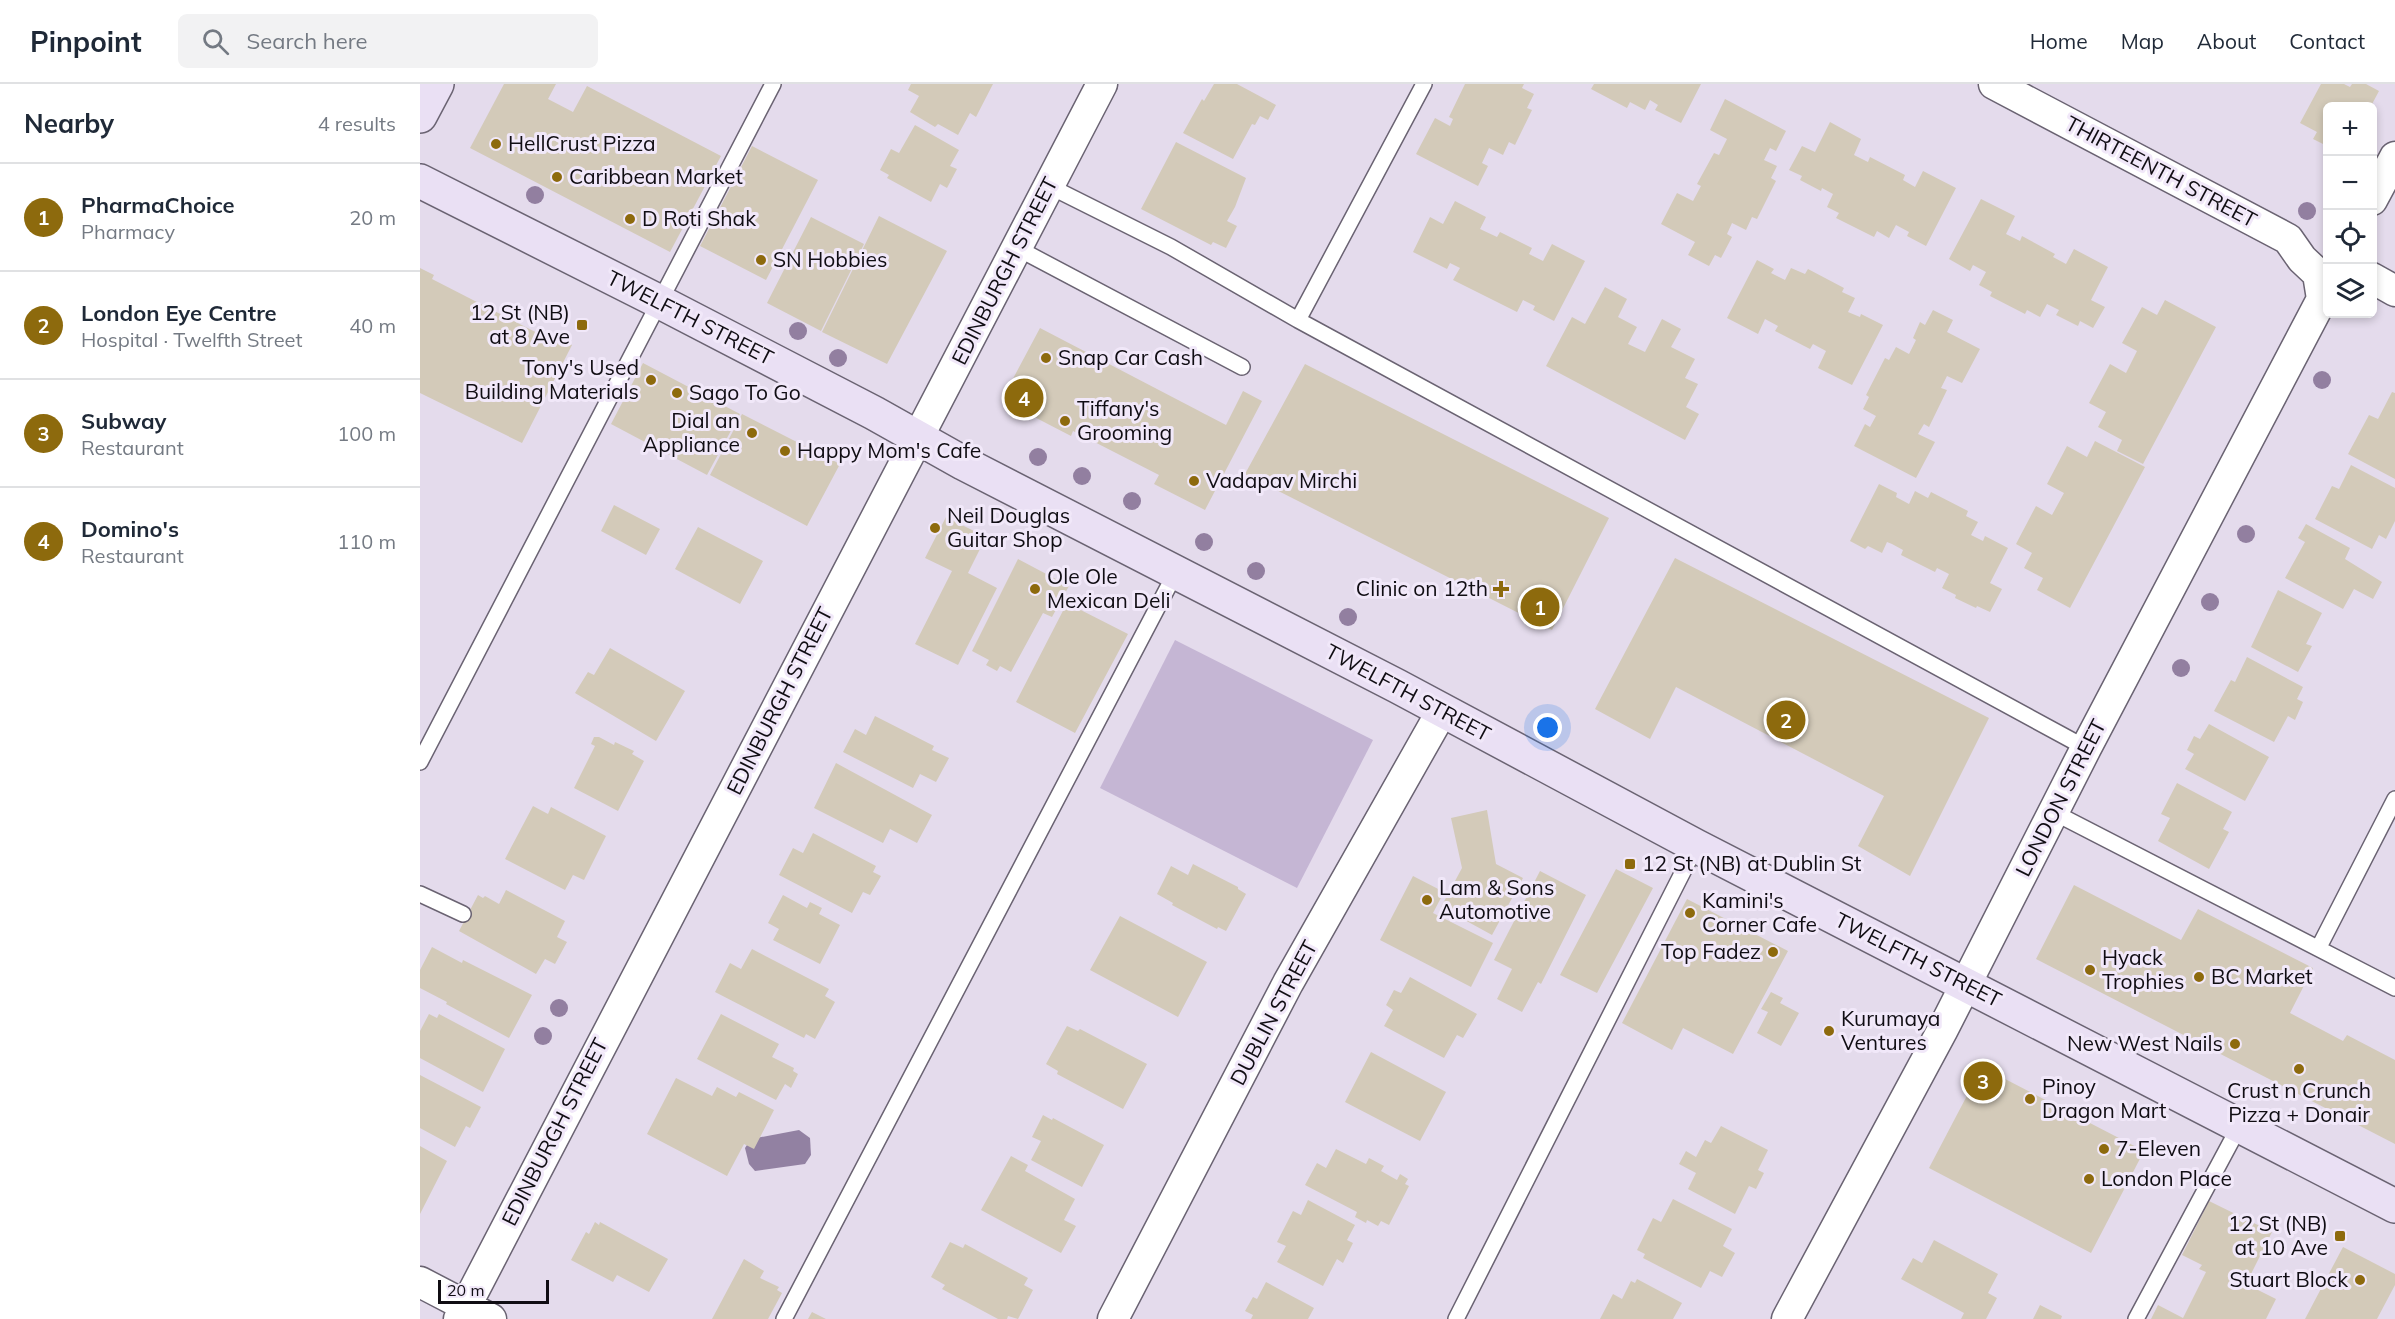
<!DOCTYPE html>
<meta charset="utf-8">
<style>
body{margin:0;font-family:Mulish,sans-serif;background:#f2f2f3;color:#1f2937}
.controls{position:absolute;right:18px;top:18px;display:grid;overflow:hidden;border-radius:9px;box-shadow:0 3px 9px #0003}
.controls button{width:54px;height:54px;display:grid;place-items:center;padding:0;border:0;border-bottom:2px solid #e0e1e3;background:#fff;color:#1f2937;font:30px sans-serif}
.scale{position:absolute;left:18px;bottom:15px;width:111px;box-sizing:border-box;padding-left:6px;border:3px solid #100d13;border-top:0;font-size:16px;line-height:21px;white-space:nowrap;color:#100d13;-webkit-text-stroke:4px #f1e8f9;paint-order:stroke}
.you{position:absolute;left:1128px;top:644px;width:21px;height:21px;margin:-15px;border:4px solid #fff;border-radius:50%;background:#1a73e8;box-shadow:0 0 0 9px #1a73e833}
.badge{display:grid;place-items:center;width:39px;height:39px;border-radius:50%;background:#8d6a0d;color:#fff;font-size:20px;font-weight:700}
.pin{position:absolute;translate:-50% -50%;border:3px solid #fff;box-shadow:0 2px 6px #0006}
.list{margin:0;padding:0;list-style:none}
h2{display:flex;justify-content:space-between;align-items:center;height:78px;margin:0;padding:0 24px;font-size:26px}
h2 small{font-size:20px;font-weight:400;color:#747a83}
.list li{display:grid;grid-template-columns:39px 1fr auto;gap:18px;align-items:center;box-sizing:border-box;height:108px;padding:0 24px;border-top:2px solid #e0e1e3}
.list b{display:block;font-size:22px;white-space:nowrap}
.list p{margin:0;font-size:20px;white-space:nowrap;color:#747a83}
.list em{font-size:20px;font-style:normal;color:#747a83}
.icon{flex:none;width:33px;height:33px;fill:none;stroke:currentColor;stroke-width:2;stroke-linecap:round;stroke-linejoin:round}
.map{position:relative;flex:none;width:1975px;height:1235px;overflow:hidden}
header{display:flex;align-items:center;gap:36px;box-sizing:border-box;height:84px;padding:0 30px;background:#fff;border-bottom:2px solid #e0e1e3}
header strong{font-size:28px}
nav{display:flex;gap:33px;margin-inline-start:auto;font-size:21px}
.search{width:420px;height:54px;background:#f2f2f3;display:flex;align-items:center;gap:15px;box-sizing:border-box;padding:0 21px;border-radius:9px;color:#747a83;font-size:22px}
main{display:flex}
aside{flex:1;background:#fff}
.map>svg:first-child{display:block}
.green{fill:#c5b6d4}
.water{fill:#9281a2}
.building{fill:#d3cab9}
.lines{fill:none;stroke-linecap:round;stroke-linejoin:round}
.lane-casing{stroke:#6a6372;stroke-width:18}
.street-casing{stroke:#6a6372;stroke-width:33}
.secondary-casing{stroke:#6a6372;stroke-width:36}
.lane{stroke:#fff;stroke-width:15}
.street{stroke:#fff;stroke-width:30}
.secondary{stroke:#eae0f4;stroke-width:33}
.tree{fill:#927fa0}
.poi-dot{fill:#8d6a0d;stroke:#f1e8f9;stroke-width:2}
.labels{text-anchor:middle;stroke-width:6;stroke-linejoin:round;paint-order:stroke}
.poi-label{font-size:21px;fill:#100d13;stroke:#f1e8f9;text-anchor:start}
.street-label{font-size:21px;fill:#100d13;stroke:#f1e8f9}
</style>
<header>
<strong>Pinpoint</strong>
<div class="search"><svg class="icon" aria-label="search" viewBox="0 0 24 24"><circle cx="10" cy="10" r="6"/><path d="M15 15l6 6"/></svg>Search here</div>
<nav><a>Home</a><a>Map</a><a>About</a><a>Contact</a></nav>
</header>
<main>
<aside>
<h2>Nearby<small>4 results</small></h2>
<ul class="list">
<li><span class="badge">1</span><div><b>PharmaChoice</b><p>Pharmacy</p></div><em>20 m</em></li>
<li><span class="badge">2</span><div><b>London Eye Centre</b><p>Hospital · Twelfth Street</p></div><em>40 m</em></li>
<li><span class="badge">3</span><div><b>Subway</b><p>Restaurant</p></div><em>100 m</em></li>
<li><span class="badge">4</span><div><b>Domino's</b><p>Restaurant</p></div><em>110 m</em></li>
</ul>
</aside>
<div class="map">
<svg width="1975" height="1235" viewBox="0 0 1975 1235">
<rect width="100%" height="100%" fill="#e4dbec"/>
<path class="green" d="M755,556l198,100 -76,148 -197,-100z"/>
<path class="water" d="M379,1046l11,8 1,17 -6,9 -50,7 -6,-7 -4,-16 6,-9z"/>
<path class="building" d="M84,0h52l-8,15 25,13 14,-26 134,70 -51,96 -200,-104z
M491,0h82l-17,33 -6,-4 -12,22 -20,-11 -3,3 -25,-15 9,-16 -11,-6z
M794,0h23l39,21 -8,15 -8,-4 -5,9 -3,-1 -19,35 -50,-26 19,-34 2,2z
M1045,0h59l-2,4 12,6 -7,14 5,2 -17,35 -6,-3 -6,13 -14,-7 -7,15 6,3 -10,20 -62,-32 19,-36 15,8 3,-7 -4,-2z
M1174,0h107l-20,39 -26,-13 3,-5 -8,-5 -5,10 -15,-8 -3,6 -36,-19z
M1901,0h23l6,3 2,-3h14l13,7 -8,15h-43l-1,40 -14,-7 4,-7 -17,-9z
M1305,15l61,32 -10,20 -6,-3 -6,12 13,6 -6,12 5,3 -19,38 -5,-2 -6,13 -14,-7 -5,11 5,3 -11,21 -6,-3 -6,11 -21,-11 7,-13 -34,-18 16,-31 16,8 8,-15 -4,-2 17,-31 5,2 8,-16 -17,-9z
M1410,38l31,17 -7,16 14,7 2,-5 35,18 -2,5 12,7 8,-16 33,17 -30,58 -19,-10 2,-4 -13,-7 -7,13 -12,-7 -3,6 -38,-19 3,-5 -12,-6 6,-13 -11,-6 -1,3 -21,-11 2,-4 -13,-6 13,-24 13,6z
M495,41l44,25 -9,16 7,3 -10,19 -7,-4 -9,18 -44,-24 2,-3 -9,-5 11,-21 8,4z
M756,58l70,36 -11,29 -8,14 10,5 -11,22 -13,-6 -2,3 -70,-36z
M332,62l66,34 -52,100 -66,-34z
M1561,115l34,17 -9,18 14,7 2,-5 33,18 -2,3 13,7 8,-15 34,18 -17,33 14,7 -12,21 -13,-7 -2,5 -22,-11 3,-5 -12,-6 -7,13 -13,-7 -2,4 -35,-18 2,-4 -13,-7 7,-13 -13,-7 -3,6 -21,-12z
M1035,117l31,16 -6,12 17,8 3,-5 32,16 -3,6 14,7 9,-17 33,17 -31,60 -21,-11 2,-4 -12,-6 -6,12 -64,-32 7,-12 -10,-5 -3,6 -34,-17 17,-35 13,7z
M459,132l68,35 -60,113 -65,-32z
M391,133l53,27 -43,87 -54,-28z
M1337,176l17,9 -3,4 14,7 6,-12 14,6 3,-5 36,19 -2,4 13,6 -7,14 12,5 1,-3 22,11 -31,60 -34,-17 8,-17 -13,-7 -3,5 -35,-18 3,-5 -13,-7 -7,15 -31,-16z
M0,184l14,7 -2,4 119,61 3,-5 18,10 -50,98 -102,-50z
M1185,203l22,12 -9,18 19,10 -9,17 17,8 17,-33 19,10 -10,18 24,12 -10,19 13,6 -12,23 13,7 -14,26 -139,-74 26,-49 13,7z
M1745,216l51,27 -73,137 -26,-13 5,-11 -24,-13 8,-15 -17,-9 21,-39 16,9 11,-22 -15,-8 20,-36 15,8z
M1513,226l20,10 -6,12 33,17 -18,34 -15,-7 -6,12 6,2 -18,37 -5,-3 -6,10 17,8 -19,36 -62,-32 11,-22 5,3 6,-11 -13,-7 6,-12 -3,-2 19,-37 4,2 7,-13 13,7 7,-14 -3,-2 7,-16 5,3z
M620,244l186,97 17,-34 19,10 -57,109 -51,-26 5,-9 -86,-44 -2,5 -54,-28 -9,-20z
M223,279l97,51 -33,61 -96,-51z
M885,280l304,154 -57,112 -307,-156z
M1972,308l3,1v86l-47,-25 21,-39 9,4z
M322,330l98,50 -33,62 -97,-51z
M1675,357l50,26 -75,141 -33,-18 6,-12 -19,-10 8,-15 -16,-9 20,-38 16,9 12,-22 -17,-9 20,-38 20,11z
M1931,381l44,23v33l-9,18 -7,-4 -7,14 -57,-30 17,-33 7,3z
M1459,400l18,9 -1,4 13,7 6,-13 13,7 3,-6 37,19 -2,5 12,6 -7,13 12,6 2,-5 23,12 -18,35 12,6 -12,23 -13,-6 -1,2 -21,-10 1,-3 -14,-7 7,-14 -12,-6 -2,4 -34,-17 2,-5 -11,-6 -5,-2 -5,11 -14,-7 -3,3 -15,-8z
M194,421l46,24 -14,26 -45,-24z
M526,433l40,20 -18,36 29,15 -39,77 -43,-21 37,-73 -27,-13z
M1886,440l44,24 -5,11 37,23 -9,17 -19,-10 -11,20 -58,-31 20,-36 -7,-4z
M278,443l65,34 -23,43 -65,-35z
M1255,474l314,160 -79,158 -52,-30 26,-50 -208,-109 -26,52 -55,-30z
M598,475l51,27 -17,31 -9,-4 -32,59 -11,-6 -3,5 -11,-6 3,-5 -17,-9z
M1858,506l44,23 -16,31 6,2 -14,26 -47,-25z
M647,519l61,31 -53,99 -59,-31z
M190,564l75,43 -29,50 -81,-48 13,-21 6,3z
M1827,573l56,30 -6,12 6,3 -8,18 -7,-4 -14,26 -60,-31 17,-31 4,2z
M455,632l59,30 -2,4 17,8 -13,24 -16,-8 -7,14 -70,-36 12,-23 11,6z
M1789,640l60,33 -24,44 -60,-32 9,-15 -7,-4 7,-14 6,3z
M174,653h5l15,8 1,-3 19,9 -2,3 12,7 -26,50 -44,-23 21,-42 -4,-2z
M416,679l96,52 -15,28 -27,-14 -7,14 -69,-35z
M1757,699l55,29 -9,17 6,3 -20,37 -51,-28 12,-23 -9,-4z
M113,722l15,8 3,-7 55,29 -22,44 -11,-5 -8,15 -60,-31z
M1067,726l9,54 27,14 -31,57 -51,-28 21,-39 -11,-50z
M393,749l63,33 -3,6 8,4 -11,19 -7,-3 -11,21 -73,-38 14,-27 10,5z
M773,780l45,23v2l8,5 -20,37 -8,-4 -1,2 -45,-24 1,-2 -16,-9 14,-28 17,9z
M1196,785l37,19 -56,105 -37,-18z
M1120,787l46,24 -45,89 -3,-2 -16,30 -25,-13 15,-30 -18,-9z
M993,792l31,16 -11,21 60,30 -22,44 -91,-47z
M1654,801l107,55 17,-31 115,59 -23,45 53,28 4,-6 48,25v84l-359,-185z
M86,806l59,31 -8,16 10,5 -12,22 -10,-5 -9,15 -77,-43 19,-36 5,3 2,-2 14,8z
M363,811l24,13 3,-6 12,6 -3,6 21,11 -20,39 -47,-24 6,-11 -11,-6z
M1267,815l101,52 -55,103 -50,-26 -11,22 -50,-27z
M700,832l87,46 -29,55 -88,-47z
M12,863l30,16 1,-3 69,35 -23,43 -63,-34 1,-2 -27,-14v-18z
M332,865l77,40 -4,7 10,6 -20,37 -9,-5 -2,4 -89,-46 15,-29 11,6z
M990,893l67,37 -14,24 -6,-3 -13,23 -60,-32 9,-16 -7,-5 8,-15 7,3z
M1351,908l12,6 -3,5 19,10 -18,33 -24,-13 11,-21 -7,-3z
M9,930l8,4 2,-4 66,35 -22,43 -63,-34v-27z
M301,930l58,30 -7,13 22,11 -1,3 5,3 -7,14 -6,-4 -9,16 -79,-41z
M647,942l11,5 2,-2 67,35 -24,45 -66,-35 1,-3 -12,-7z
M951,968l75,40 -26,49 -75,-39z
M1562,983l162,84 -53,102 -162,-85z
M0,991l61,32 -11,21 -4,-2 -11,21 -35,-19z
M256,994l36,18 5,-9 19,10 3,-5 35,18 -20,39 -10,-5 -17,32 -80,-42z
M623,1031l9,5 1,-2 51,27 -22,42 -51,-27 10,-19 -9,-4z
M1301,1042l47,24 -10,20 6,3 -8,16 -7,-3 -14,28 -47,-25 8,-16 -17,-9 7,-13 10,6 9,-17 6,3z
M0,1062l27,15 -27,53z
M916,1065l30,15 3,-6 15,8 -3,5 16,9 3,-6 8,5 -3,5 4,2 -20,39 -8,-4 -3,5 -11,-6 -1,3 -11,-6 2,-5 -52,-27 12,-22 9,5z
M591,1072l17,9 -3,6 50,28 -11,21 12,6 -15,27 -80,-43z
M1253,1115l59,30 -9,17 12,7 -13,24 -12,-6 -9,17 -58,-30 2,-4 -8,-4 16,-32 8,4z
M888,1116l47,25 -8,15 6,3 -10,20 -6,-4 -14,27 -46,-24 9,-16 -9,-4 16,-31 8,4z
M1789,1117l63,31 -26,52 30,15 -10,20h-115l7,-14 25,13 23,-46 -7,-3 3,-4 -20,-10z
M175,1138l4,3 1,-3 68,37 -19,33 -32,-17 -4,7 -42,-22 15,-28 3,2z
M1514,1156l64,34 -10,19 9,5 -11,21h-25l3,-6 -63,-34 12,-21 9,5z
M530,1158l13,6 2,-4 63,34 -4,7 9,5 -15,29 -10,-3 -1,3h-9l-56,-30 3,-4 -14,-8z
M1923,1163l52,27v11l-18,34h-72z
M324,1175l20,12 -4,7 19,9 -2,3 5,3 -14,26h-56z
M1217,1195l45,24 -9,16h-73l13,-25 9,5 9,-18 4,2z
M846,1198l48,26 -6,11h-57l2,-4 -8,-4 8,-14 4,2z
M1620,1221l22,11 -1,3h-28z
M392,1228l14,7h-18z"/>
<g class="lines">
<defs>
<path id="lane" d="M629,102l122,61 127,73 788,428
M597,164l225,119
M878,236l126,-236
M0,678l353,-678
M1633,728l342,176
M0,810l43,20
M1899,863l76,-148
M364,1235l392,-747
M1036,1235l240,-473
M1716,1235l104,-194"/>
<path id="street" d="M1952,116l23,-43
M1952,194l23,13
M0,1198l71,37
M39,1235l643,-1235
M693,1235l175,-336 154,-272
M1367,1235l155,-288 144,-283 236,-449 -4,-25 -16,-15 -14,-20 -294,-155"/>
<path id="secondary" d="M0,32l17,-32
M0,97l240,121 214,111 89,50 434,223 299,160 699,360"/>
</defs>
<use href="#lane" class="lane-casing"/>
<use href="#street" class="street-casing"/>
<use href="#secondary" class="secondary-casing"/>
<use href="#lane" class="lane"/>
<use href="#street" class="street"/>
<use href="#secondary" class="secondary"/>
</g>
<g class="tree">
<circle cx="115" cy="111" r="9"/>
<circle cx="1887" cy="127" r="9"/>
<circle cx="378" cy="247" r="9"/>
<circle cx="418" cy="274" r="9"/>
<circle cx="1902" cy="296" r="9"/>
<circle cx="618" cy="373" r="9"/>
<circle cx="662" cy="392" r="9"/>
<circle cx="712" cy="417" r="9"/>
<circle cx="1826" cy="450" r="9"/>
<circle cx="784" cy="458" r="9"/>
<circle cx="836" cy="487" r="9"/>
<circle cx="1790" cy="518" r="9"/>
<circle cx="928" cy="533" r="9"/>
<circle cx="1761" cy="584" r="9"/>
<circle cx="139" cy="924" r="9"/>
<circle cx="123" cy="952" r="9"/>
</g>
<g class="poi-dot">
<circle cx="76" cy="60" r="6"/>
<circle cx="137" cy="93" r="6"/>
<circle cx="210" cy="135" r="6"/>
<circle cx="341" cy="176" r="6"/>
<rect x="156" y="235" width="12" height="12" rx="3"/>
<circle cx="626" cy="274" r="6"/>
<circle cx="231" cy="296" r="6"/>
<circle cx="257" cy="309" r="6"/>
<circle cx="645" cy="337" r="6"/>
<circle cx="332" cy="349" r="6"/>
<circle cx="365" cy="367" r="6"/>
<circle cx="774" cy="397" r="6"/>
<circle cx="515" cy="444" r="6"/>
<circle cx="615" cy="505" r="6"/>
<path d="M1078 496h6v6h6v6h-6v6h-6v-6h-6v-6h6z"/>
<rect x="1204" y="774" width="12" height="12" rx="3"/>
<circle cx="1007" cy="816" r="6"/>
<circle cx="1270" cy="829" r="6"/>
<circle cx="1353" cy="868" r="6"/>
<circle cx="1670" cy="886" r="6"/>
<circle cx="1779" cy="893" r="6"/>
<circle cx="1409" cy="947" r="6"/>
<circle cx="1815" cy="960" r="6"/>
<circle cx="1879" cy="985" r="6"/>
<circle cx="1610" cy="1015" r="6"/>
<circle cx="1684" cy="1065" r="6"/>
<circle cx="1669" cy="1095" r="6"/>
<rect x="1914" y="1146" width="12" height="12" rx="3"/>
<circle cx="1940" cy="1196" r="6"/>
</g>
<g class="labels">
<g class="poi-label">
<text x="88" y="67">HellCrust Pizza</text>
<text x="149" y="100">Caribbean Market</text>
<text x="222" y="142">D Roti Shak</text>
<text x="353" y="183">SN Hobbies</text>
<text x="150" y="236" text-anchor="end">12 St (NB)<tspan x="150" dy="24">at 8 Ave</tspan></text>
<text x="638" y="281">Snap Car Cash</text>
<text x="219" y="291" text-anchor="end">Tony's Used<tspan x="219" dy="24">Building Materials</tspan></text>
<text x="269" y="316">Sago To Go</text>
<text x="657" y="332">Tiffany's<tspan x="657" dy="24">Grooming</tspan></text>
<text x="320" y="344" text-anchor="end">Dial an<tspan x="320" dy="24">Appliance</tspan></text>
<text x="377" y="374">Happy Mom's Cafe</text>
<text x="786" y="404">Vadapav Mirchi</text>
<text x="527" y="439">Neil Douglas<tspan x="527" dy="24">Guitar Shop</tspan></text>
<text x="627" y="500">Ole Ole<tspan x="627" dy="24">Mexican Deli</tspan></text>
<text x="1068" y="512" text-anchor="end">Clinic on 12th</text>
<text x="1222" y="787">12 St (NB) at Dublin St</text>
<text x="1019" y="811">Lam &amp; Sons<tspan x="1019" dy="24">Automotive</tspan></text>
<text x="1282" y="824">Kamini's<tspan x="1282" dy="24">Corner Cafe</tspan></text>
<text x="1341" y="875" text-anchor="end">Top Fadez</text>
<text x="1682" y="881">Hyack<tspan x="1682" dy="24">Trophies</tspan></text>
<text x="1791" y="900">BC Market</text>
<text x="1421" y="942">Kurumaya<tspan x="1421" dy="24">Ventures</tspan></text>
<text x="1803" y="967" text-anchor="end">New West Nails</text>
<text x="1622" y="1010">Pinoy<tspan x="1622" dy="24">Dragon Mart</tspan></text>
<text x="1879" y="1014" text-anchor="middle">Crust n Crunch<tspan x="1879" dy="24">Pizza + Donair</tspan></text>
<text x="1696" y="1072">7-Eleven</text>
<text x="1681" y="1102">London Place</text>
<text x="1908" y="1147" text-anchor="end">12 St (NB)<tspan x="1908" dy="24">at 10 Ave</tspan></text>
<text x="1928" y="1203" text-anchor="end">Stuart Block</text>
</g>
<g class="street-label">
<text transform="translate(1741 88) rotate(28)" y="7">THIRTEENTH STREET</text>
<text transform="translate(585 187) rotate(-63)" y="7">EDINBURGH STREET</text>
<text transform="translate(270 234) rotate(27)" y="7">TWELFTH STREET</text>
<text transform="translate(988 609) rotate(28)" y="7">TWELFTH STREET</text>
<text transform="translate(360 617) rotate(-63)" y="7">EDINBURGH STREET</text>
<text transform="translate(1641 714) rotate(-63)" y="7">LONDON STREET</text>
<text transform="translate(1498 876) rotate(27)" y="7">TWELFTH STREET</text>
<text transform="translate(854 929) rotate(-62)" y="7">DUBLIN STREET</text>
<text transform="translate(135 1048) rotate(-63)" y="7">EDINBURGH STREET</text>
</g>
</g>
</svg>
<div class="controls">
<button>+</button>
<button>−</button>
<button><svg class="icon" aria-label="locate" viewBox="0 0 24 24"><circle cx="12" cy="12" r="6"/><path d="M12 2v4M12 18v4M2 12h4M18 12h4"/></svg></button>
<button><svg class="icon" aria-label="layers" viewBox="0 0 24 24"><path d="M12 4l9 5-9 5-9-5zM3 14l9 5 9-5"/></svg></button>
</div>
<div class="scale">20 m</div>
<div class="you"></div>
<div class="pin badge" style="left:1120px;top:523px">1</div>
<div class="pin badge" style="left:1366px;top:636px">2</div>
<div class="pin badge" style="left:1563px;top:997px">3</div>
<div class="pin badge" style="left:604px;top:314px">4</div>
</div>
</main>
